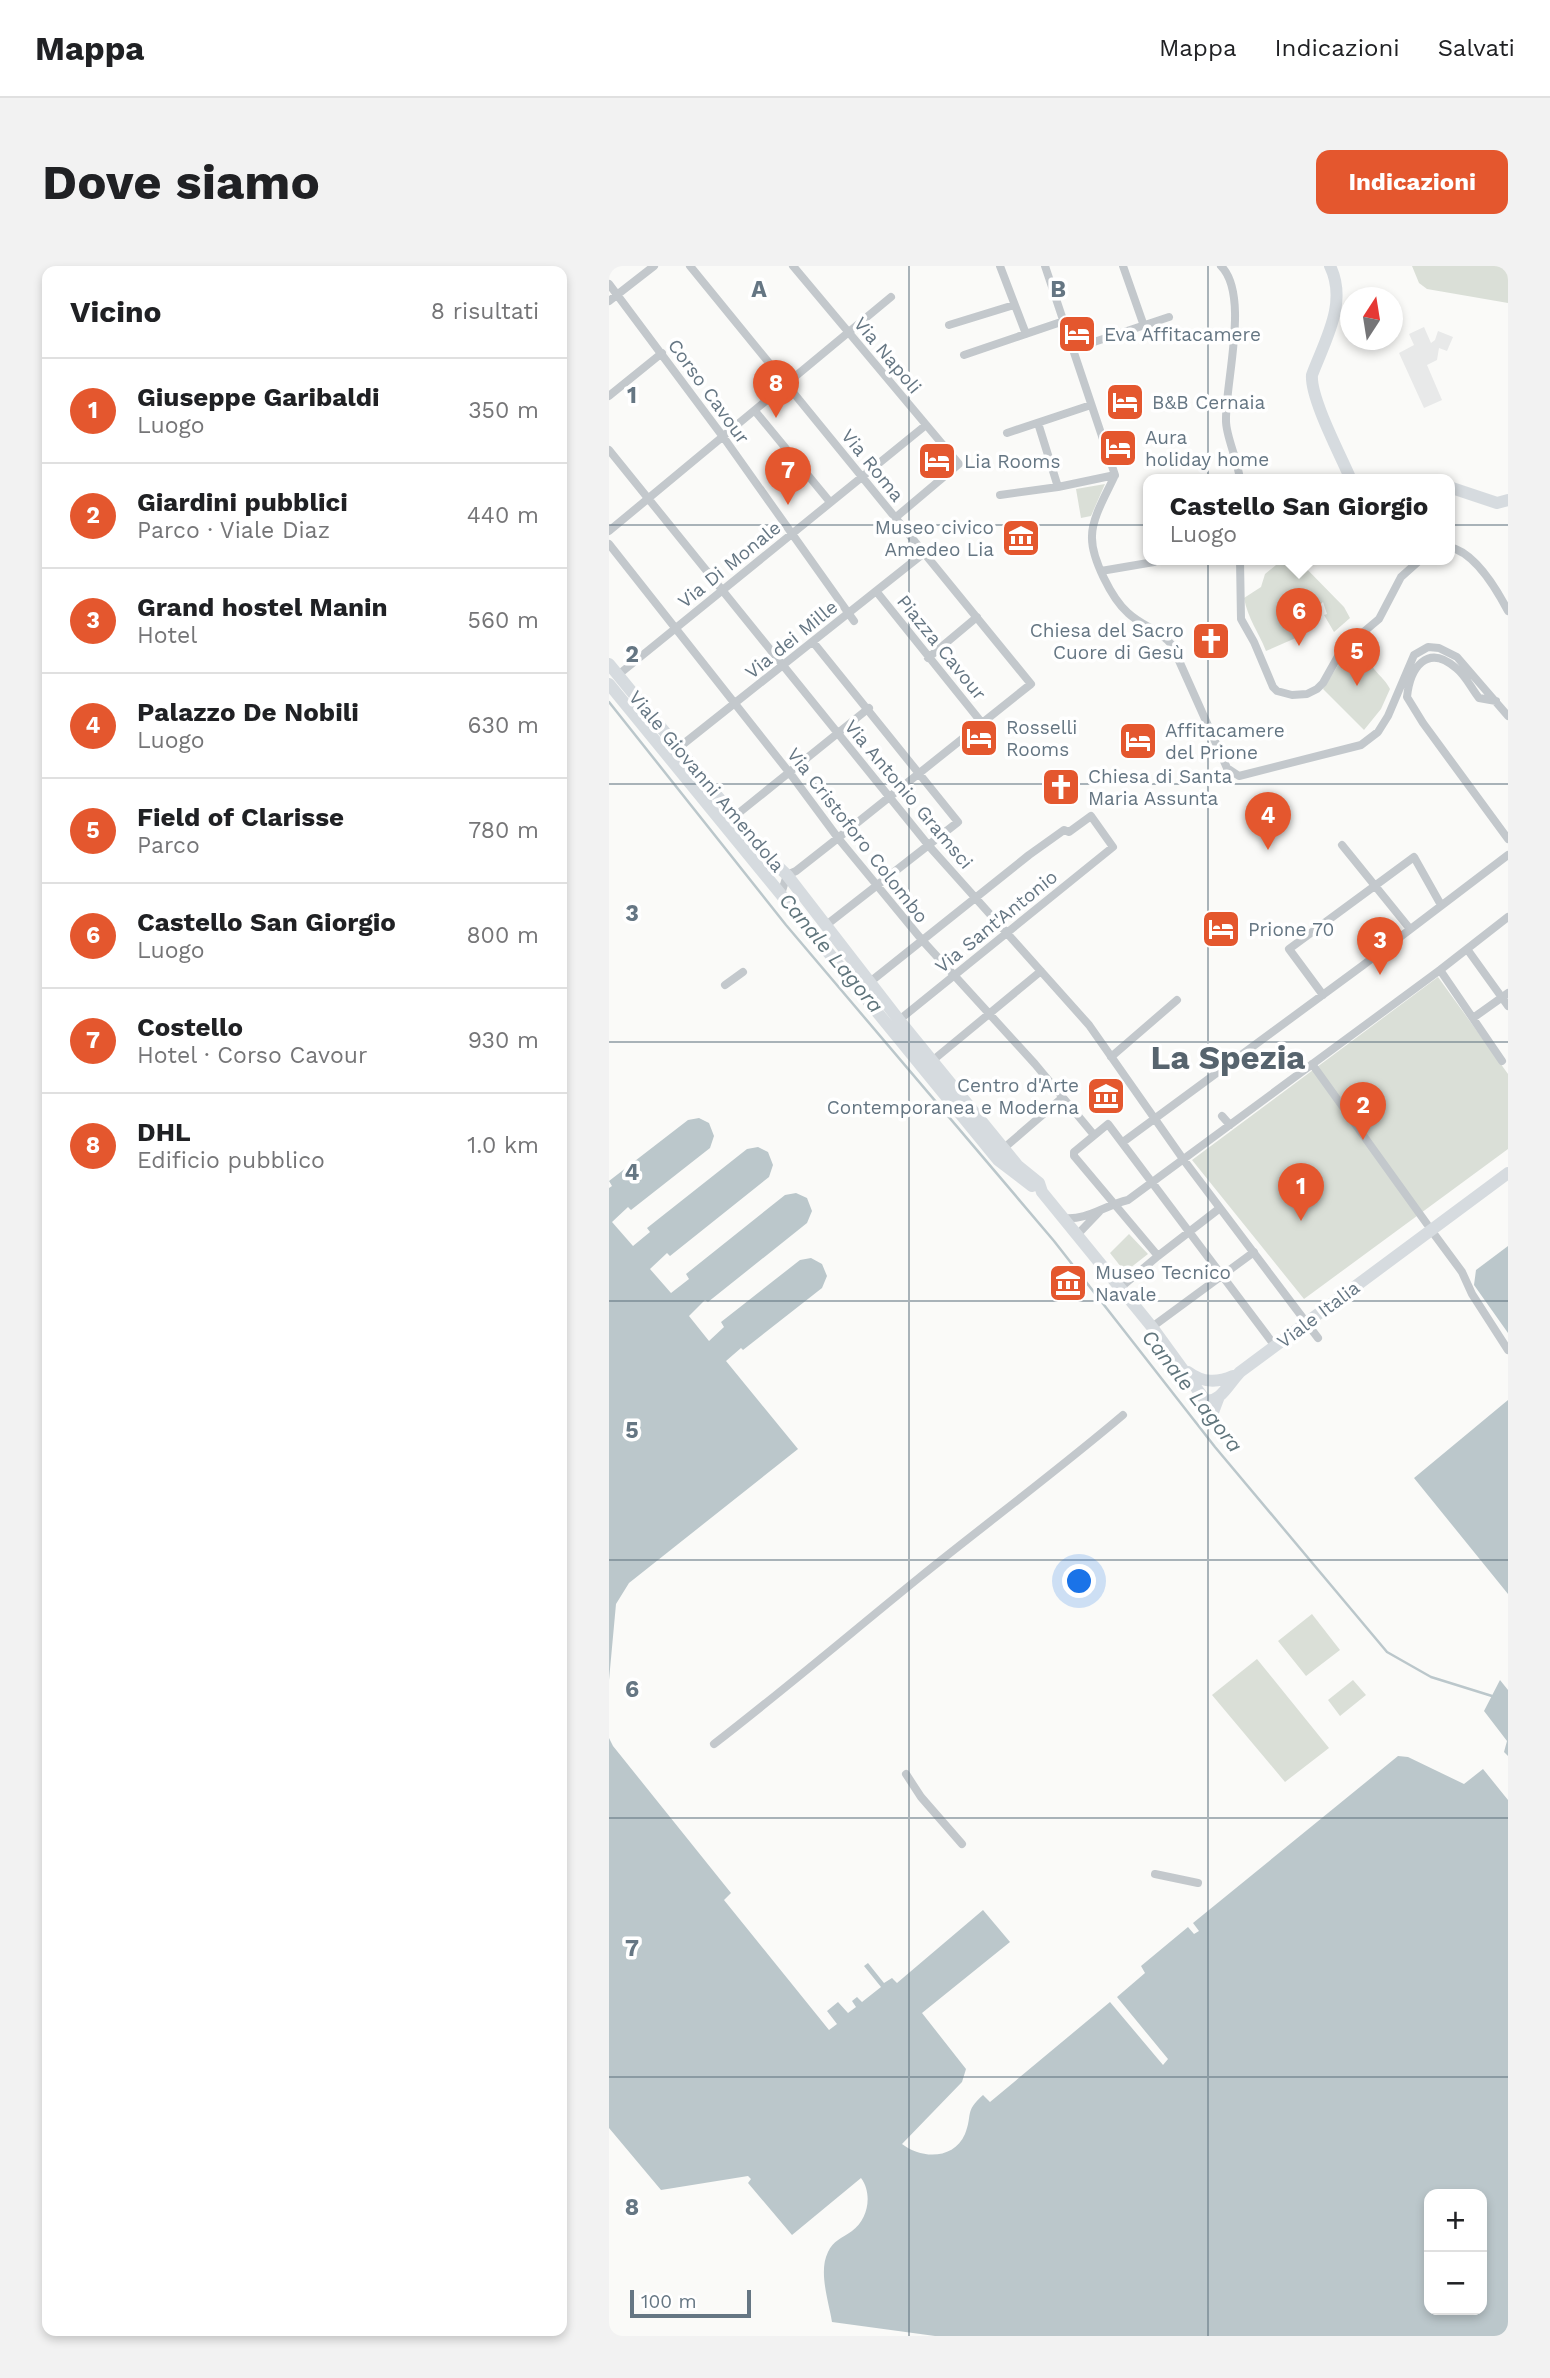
<!DOCTYPE html>
<html lang="it">
<meta charset="utf-8">
<style>
body{margin:0;font-family:"Work Sans",sans-serif;background:#f2f2f2;color:#202124}
.controls{position:absolute;right:21px;bottom:21px;display:grid;overflow:hidden;border-radius:14px;box-shadow:0 4px 10px #0003}
.controls button{width:63px;height:63px;display:grid;place-items:center;padding:0;border:0;border-bottom:2px solid #e0e0e0;background:#fff;color:#202124;font:35px sans-serif}
.compass{position:absolute;left:731px;top:21px;width:63px;height:63px;border-radius:50%;background:#fff;box-shadow:0 4px 10px #0003;rotate:12deg}
.scale{position:absolute;left:21px;bottom:18px;width:121px;box-sizing:border-box;padding-left:7px;border:4px solid #657683;border-top:0;font-size:19px;line-height:24px;white-space:nowrap;color:#657683;-webkit-text-stroke:5px #fff;paint-order:stroke}
.you{position:absolute;left:471px;top:1316px;width:24px;height:24px;margin:-18px;border:5px solid #fff;border-radius:50%;background:#1a73e8;box-shadow:0 0 0 10px #1a73e833}
.badge{display:grid;place-items:center;width:46px;height:46px;border-radius:50%;background:#e4572e;color:#fff;font-size:23px;font-weight:700}
.pin{position:absolute;translate:-50% -58px;filter:drop-shadow(0 2px 4px #0008)}
.pin::after{content:'';position:absolute;top:37px;width:24px;height:21px;background:inherit;clip-path:polygon(0 0,100% 0,50% 100%)}
.popup{position:absolute;left:534px;top:208px;width:312px;height:91px;box-sizing:border-box;display:grid;place-content:center;border-radius:14px;background:#fff;filter:drop-shadow(0 2px 5px #0005);font-size:23px;white-space:nowrap;color:#757577}
.popup b{font-size:26px;color:#202124}
.popup::after{content:'';position:absolute;left:50%;top:100%;margin-left:-14px;border:14px solid transparent;border-top-color:#fff}
.list{margin:0;padding:0;list-style:none}
h2{display:flex;justify-content:space-between;align-items:center;height:91px;margin:0;padding:0 28px;font-size:30px}
h2 small{font-size:23px;font-weight:400;color:#757577}
.list li{display:grid;grid-template-columns:46px 1fr auto;gap:21px;align-items:center;box-sizing:border-box;height:105px;padding:0 28px;border-top:2px solid #e0e0e0}
.list b{display:block;font-size:26px;white-space:nowrap}
.list p{margin:0;font-size:23px;white-space:nowrap;color:#757577}
.list em{font-size:23px;font-style:normal;color:#757577}
.map{position:relative;flex:none;width:899px;height:2070px;overflow:hidden;border-radius:14px}
header{display:flex;align-items:center;gap:42px;box-sizing:border-box;height:98px;padding:0 35px;background:#fff;border-bottom:2px solid #e0e0e0}
header strong{font-size:33px}
nav{display:flex;gap:38px;margin-inline-start:auto;font-size:24px}
.intro{display:flex;align-items:center;justify-content:space-between;box-sizing:border-box;height:168px;padding:0 42px}
h1{margin:0;font-size:49px}
.button{padding:18px 32px;border-radius:14px;background:#e4572e;color:#fff;font-size:24px;font-weight:700}
main{display:flex;gap:42px;padding:0 42px}
aside{flex:1;background:#fff;border-radius:14px;box-shadow:0 4px 10px #0003}
.map>svg:first-child{display:block}
.built{fill:#e8e9e9}
.green{fill:#dadfd7}
.water{fill:#bbc7cb;fill-rule:evenodd}
.lines{fill:none;stroke-linecap:round;stroke-linejoin:round}
.stream{stroke:#bbc7cb;stroke-width:2.5}
.street{stroke:#c3c8cc;stroke-width:8}
.secondary{stroke:#d6dbdf;stroke-width:12}
.primary{stroke:#d6dbdf;stroke-width:12}
.grid{fill:none;stroke:#657683;stroke-width:2;stroke-opacity:0.55}
.labels{text-anchor:middle;stroke-width:7;stroke-linejoin:round;paint-order:stroke}
.poi-label{font-size:19px;fill:#657683;stroke:#fff;text-anchor:start}
.street-label{font-size:19px;fill:#657683;stroke:#fff}
.water-label{font-size:21px;font-style:italic;fill:#60757c;stroke:#fff}
.town-label{font-size:33px;font-weight:bold;fill:#57646e;stroke:#fff}
.grid-label{font-size:23px;text-anchor:middle;font-weight:bold;fill:#657683;stroke:#fff;stroke-width:7;stroke-linejoin:round;paint-order:stroke}
</style>
<header>
<strong>Mappa</strong>
<nav><a>Mappa</a><a>Indicazioni</a><a>Salvati</a></nav>
</header>
<div class="intro"><h1>Dove siamo</h1><a class="button">Indicazioni</a></div>
<main>
<aside>
<h2>Vicino<small>8 risultati</small></h2>
<ul class="list">
<li><span class="badge">1</span><div><b>Giuseppe Garibaldi</b><p>Luogo</p></div><em>350 m</em></li>
<li><span class="badge">2</span><div><b>Giardini pubblici</b><p>Parco · Viale Diaz</p></div><em>440 m</em></li>
<li><span class="badge">3</span><div><b>Grand hostel Manin</b><p>Hotel</p></div><em>560 m</em></li>
<li><span class="badge">4</span><div><b>Palazzo De Nobili</b><p>Luogo</p></div><em>630 m</em></li>
<li><span class="badge">5</span><div><b>Field of Clarisse</b><p>Parco</p></div><em>780 m</em></li>
<li><span class="badge">6</span><div><b>Castello San Giorgio</b><p>Luogo</p></div><em>800 m</em></li>
<li><span class="badge">7</span><div><b>Costello</b><p>Hotel · Corso Cavour</p></div><em>930 m</em></li>
<li><span class="badge">8</span><div><b>DHL</b><p>Edificio pubblico</p></div><em>1.0 km</em></li>
</ul>
</aside>
<div class="map">
<svg width="899" height="2070" viewBox="0 0 899 2070">
<rect width="100%" height="100%" fill="#fafaf8"/>
<path class="built" d="M815,61l7,16 4,-3 3,-9 15,6 -6,14 -8,-3 -2,12 -10,5 15,35 -18,8 -25,-55 15,-8 -5,-11z"/>
<path class="green" d="M803,0h96v37l-81,-14 -8,-6z
M496,218l-14,32 -10,2 -5,-29z
M673,294h16l46,47 6,11 -16,14 -10,-17 3,-1 -4,-12 -9,8 2,3 -17,9 -2,-2 -12,3 7,9h3l3,5 -32,14c-8,-20 -18,-32 -22,-53l17,-11 4,-13z
M748,376c5,8 10,16 15,24 5,8 13,13 18,23l-9,20 -17,21 -41,-41 24,-38z
M829,711l70,97v75l-204,150 -112,-139z
M520,968l19,20 -23,18 -15,-19z
M703,1348l28,36 -34,26 -28,-35z
M648,1393l72,89 -44,34 -73,-87z
M744,1414l13,15 -26,21 -12,-16z"/>
<path class="water" d="M90,852l10,5 5,13 -4,12 -79,62 -3,-3 -16,15 21,24 17,-14 -3,-4 100,-79 11,-2 10,5 5,13 -4,12 -99,79 -3,-3 -17,16 21,24 18,-14 -3,-5 99,-79 11,-2 11,5 5,13 -5,12 -99,79 -3,-2 -16,16 20,25 15,-14 -3,-5 79,-62 11,-2 11,6 5,12 -5,12 -79,62 -2,-2 -15,13 72,88 -169,134 -13,21 -7,76v-492l3,-2 -3,-5 79,-61z
M899,980v87l-34,-48 2,-15z
M899,1134v194l-94,-116z
M891,1414l8,10v66l-4,-4 3,-11 -23,-30z
M0,1472l4,8 118,147 -7,7 105,130 8,-6 -10,-13 11,-9 10,11 8,-6 -4,-6 5,-4 5,5 19,-15 -17,-21 4,-3 16,20 8,-5 5,5 86,-73 27,32 -88,71 44,56 -4,13 -60,62c19,15 52,16 63,-10 8,-20 -1,-22 18,-39l7,7 120,-100 53,63 5,-6 -51,-62 28,-24 -4,-7 47,-39 6,7 5,-3 -6,-8 205,-167 10,1 56,27 19,-15 25,31v536h-573l-103,-14c-3,-20 -14,-50 -4,-70 5,-11 14,-14 24,-21 16,-11 21,-37 9,-53l-69,57 -44,-52 3,-4 -3,-3 -87,14 -52,-62zM820,1928h53v116h-53z"/>
<g class="lines">
<path class="stream" d="M0,436l177,223 268,316 161,206 172,205 44,25 61,19"/>
<path class="street" d="M81,0l341,418 -193,154 -42,33 -9,4 -6,19
M184,0l166,198 -64,54
M391,0l26,68
M436,0l70,209c-8,18 -23,42 -23,61 -1,22 20,63 36,77 15,14 31,16 44,32l55,123 12,8 122,-31 17,-13 10,-16 26,-61 14,-8 11,1 18,9 51,59
M514,0l21,60
M612,0c29,29 4,116 5,155 0,16 12,39 14,59
M0,18l115,154 130,183
M0,35l45,-35
M340,59l65,-20
M464,83l96,-32
M355,89l100,-34
M0,130l53,-43
M146,145l75,91
M429,157l20,64
M398,167l84,-28
M0,184l320,396 160,179 94,134 135,179
M391,229l58,-8 57,-12
M0,265l282,-234
M0,278l183,232 46,62 84,102 113,124 59,71
M840,281c26,5 48,43 59,64
M631,294l1,59 13,23 19,45 4,4 15,4 15,-1 10,-5 6,-6 18,-32 38,-32 22,-42 19,-17
M492,305l53,-9
M267,325l106,132
M204,376l145,180 -133,104
M319,392l49,-41
M9,409l308,-250
M887,435l-17,-3c-8,-10 -13,-22 -23,-30 -29,-25 -46,0 -49,29l16,26 85,116
M68,483l247,-196
M126,550l134,-108
M733,579l68,84
M858,683l41,57
M831,704l62,91
M261,716l159,-127 35,-25 5,2 22,-16 22,31 -214,173
M116,719l18,-13
M714,729l-34,-46 125,-92 27,48
M864,752l35,-25
M502,791l66,-57
M323,795l109,-90
M703,798l115,160
M613,850l8,9
M514,876l239,-176 146,-111
M395,882l58,-50
M454,952c24,3 42,-13 65,-18l312,-230 68,-53
M822,964l31,42 10,22 36,56
M468,969l22,-23
M549,990l62,-48
M511,1022l38,-32 -84,-100v-4l34,-28 167,222
M543,1061l102,-75
M105,1478c70,-54 137,-111 206,-167 67,-54 137,-106 203,-162
M297,1508l15,23 41,47
M546,1608l43,9"/>
<path class="secondary" d="M721,0c18,37 -5,74 -18,109 -2,23 29,81 39,105
M840,221l48,16 11,-3
M603,1149l6,-16"/>
<path class="primary" d="M0,398l155,189 23,22 112,145 119,146 21,17 3,9 110,135 53,73c15,4 24,-17 35,-28l268,-199
M0,418l389,476 34,26
M579,1106c15,11 29,11 45,4"/>
</g>
<path class="grid" d="M300,0v2070M599,0v2070M0,259h899M0,518h899M0,776h899M0,1035h899M0,1294h899M0,1552h899M0,1811h899"/>
<defs>
<symbol id="hotel-square" viewBox="-11 -11 22 22"><rect x="-9" y="-9" width="18" height="18" rx="4" fill="#e4572e" stroke="#fff"/><path d="M-6-4.5h1.5V1H6V5H4.5V3h-9V5H-6ZM-4 0a1.8 1.8 0 1 1 3.6 0ZM.5 0V-2.5h3Q6-2.5 6 0Z" fill="#fff"/></symbol>
<symbol id="museum-square" viewBox="-11 -11 22 22"><rect x="-9" y="-9" width="18" height="18" rx="4" fill="#e4572e" stroke="#fff"/><path d="M0-6L6-3V-2H-6V-3ZM-5-1h2V3h-2ZM-1-1h2V3h-2ZM3-1h2V3H3ZM-6 4H6V6H-6Z" fill="#fff"/></symbol>
<symbol id="church-square" viewBox="-11 -11 22 22"><rect x="-9" y="-9" width="18" height="18" rx="4" fill="#e4572e" stroke="#fff"/><path d="M-1.2-6h2.4v3.5h3.3v2.4h-3.3V6h-2.4V-.1h-3.3v-2.4h3.3Z" fill="#fff"/></symbol>
</defs>
<g fill-rule="evenodd">
<use href="#hotel-square" x="446" y="46" width="44" height="44"/>
<use href="#hotel-square" x="494" y="114" width="44" height="44"/>
<use href="#hotel-square" x="487" y="160" width="44" height="44"/>
<use href="#hotel-square" x="306" y="173" width="44" height="44"/>
<use href="#museum-square" x="390" y="250" width="44" height="44"/>
<use href="#church-square" x="580" y="353" width="44" height="44"/>
<use href="#hotel-square" x="348" y="450" width="44" height="44"/>
<use href="#hotel-square" x="507" y="453" width="44" height="44"/>
<use href="#church-square" x="430" y="499" width="44" height="44"/>
<use href="#hotel-square" x="590" y="641" width="44" height="44"/>
<use href="#museum-square" x="475" y="808" width="44" height="44"/>
<use href="#museum-square" x="437" y="995" width="44" height="44"/>
</g>
<g class="labels">
<g class="poi-label">
<text x="495" y="75">Eva Affitacamere</text>
<text x="543" y="143">B&amp;B Cernaia</text>
<text x="536" y="178">Aura<tspan x="536" dy="22">holiday home</tspan></text>
<text x="355" y="202">Lia Rooms</text>
<text x="385" y="268" text-anchor="end">Museo civico<tspan x="385" dy="22">Amedeo Lia</tspan></text>
<text x="575" y="371" text-anchor="end">Chiesa del Sacro<tspan x="575" dy="22">Cuore di Gesù</tspan></text>
<text x="397" y="468">Rosselli<tspan x="397" dy="22">Rooms</tspan></text>
<text x="556" y="471">Affitacamere<tspan x="556" dy="22">del Prione</tspan></text>
<text x="479" y="517">Chiesa di Santa<tspan x="479" dy="22">Maria Assunta</tspan></text>
<text x="639" y="670">Prione 70</text>
<text x="470" y="826" text-anchor="end">Centro d'Arte<tspan x="470" dy="22">Contemporanea e Moderna</tspan></text>
<text x="486" y="1013">Museo Tecnico<tspan x="486" dy="22">Navale</tspan></text>
</g>
<g class="street-label">
<text transform="translate(279 89) rotate(50)" y="7">Via Napoli</text>
<text transform="translate(100 125) rotate(54)" y="7">Corso Cavour</text>
<text transform="translate(264 199) rotate(51)" y="7">Via Roma</text>
<text transform="translate(120 298) rotate(-39)" y="7">Via Di Monale</text>
<text transform="translate(182 373) rotate(-39)" y="7">Via dei Mille</text>
<text transform="translate(333 381) rotate(51)" y="7">Piazza Cavour</text>
<text transform="translate(98 515) rotate(50)" y="7">Viale Giovanni Amendola</text>
<text transform="translate(300 528) rotate(50)" y="7">Via Antonio Gramsci</text>
<text transform="translate(249 569) rotate(52)" y="7">Via Cristoforo Colombo</text>
<text transform="translate(387 655) rotate(-39)" y="7">Via Sant'Antonio</text>
<text transform="translate(709 1048) rotate(-37)" y="7">Viale Italia</text>
</g>
<g class="water-label">
<text transform="translate(222 687) rotate(50)" y="7">Canale Lagora</text>
<text transform="translate(583 1125) rotate(52)" y="7">Canale Lagora</text>
</g>
<g class="town-label">
<text x="619" y="803">La Spezia</text>
</g>
</g>
<g class="grid-label">
<text x="150" y="31">A</text>
<text x="449" y="31">B</text>
<text x="23" y="137">1</text>
<text x="23" y="396">2</text>
<text x="23" y="655">3</text>
<text x="23" y="914">4</text>
<text x="23" y="1172">5</text>
<text x="23" y="1431">6</text>
<text x="23" y="1690">7</text>
<text x="23" y="1949">8</text>
</g>
</svg>
<div class="controls">
<button>+</button>
<button>−</button>
</div>
<svg class="compass" viewBox="-18 -18 36 36"><path d="M0-13l5 13h-10z" fill="#e53935"/><path d="M0 13l5-13h-10z" fill="#757577"/></svg>
<div class="scale">100 m</div>
<div class="you"></div>
<div class="pin badge" style="left:692px;top:955px">1</div>
<div class="pin badge" style="left:754px;top:874px">2</div>
<div class="pin badge" style="left:771px;top:709px">3</div>
<div class="pin badge" style="left:659px;top:584px">4</div>
<div class="pin badge" style="left:748px;top:420px">5</div>
<div class="pin badge" style="left:690px;top:380px">6</div>
<div class="popup"><b>Castello San Giorgio</b>Luogo</div>
<div class="pin badge" style="left:179px;top:239px">7</div>
<div class="pin badge" style="left:167px;top:152px">8</div>
</div>
</main>
